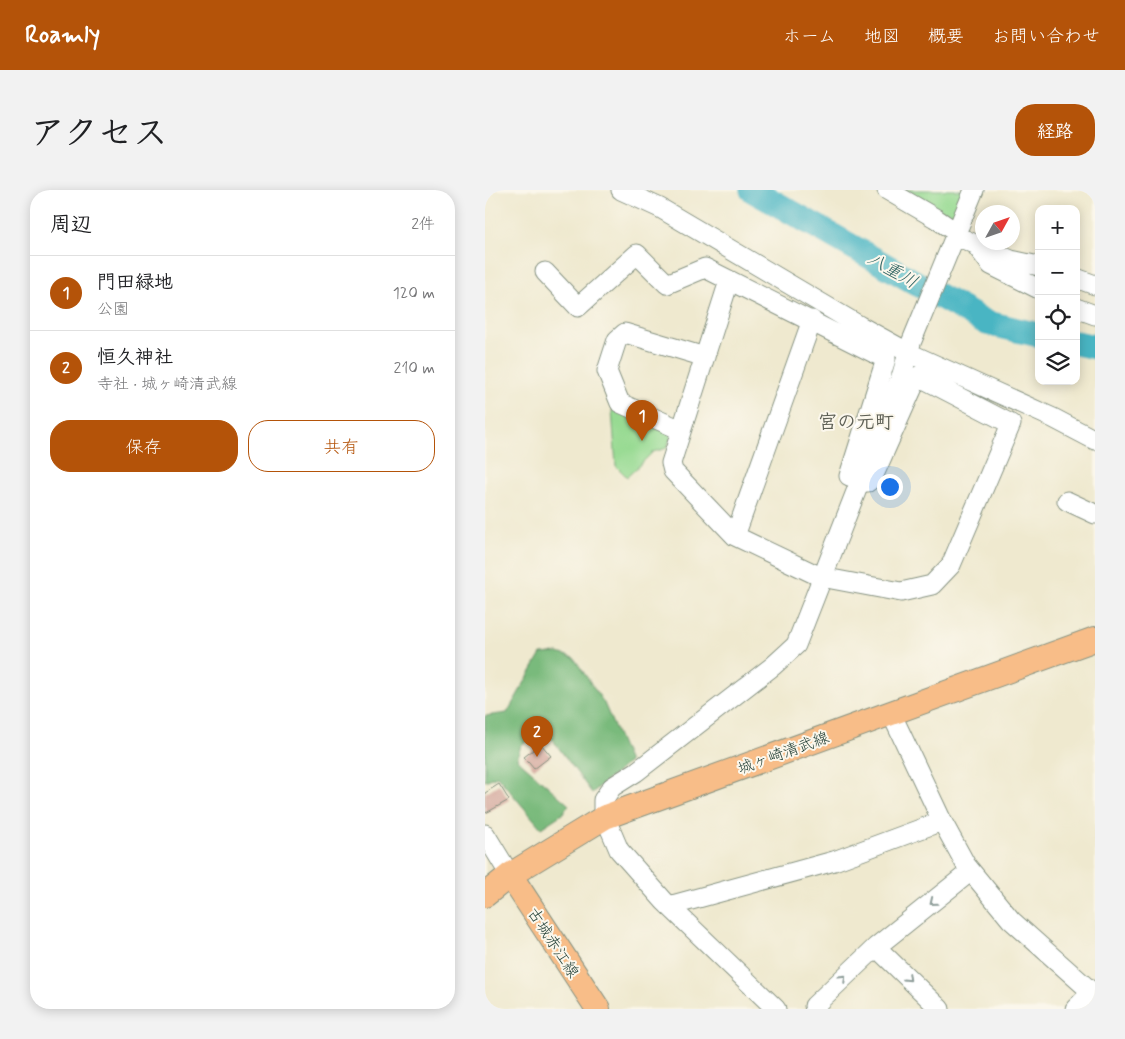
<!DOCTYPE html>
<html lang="ja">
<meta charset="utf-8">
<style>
body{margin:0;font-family:Mynerve,"Klee One",sans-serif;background:#f2f2f2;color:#202124}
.controls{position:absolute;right:15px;top:15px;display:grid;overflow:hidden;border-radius:10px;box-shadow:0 2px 12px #0003}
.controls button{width:45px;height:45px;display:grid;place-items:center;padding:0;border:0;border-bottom:1px solid #e0e0e0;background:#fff;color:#202124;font:25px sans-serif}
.compass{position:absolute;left:490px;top:15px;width:45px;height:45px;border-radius:50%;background:#fff;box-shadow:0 2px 12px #0003;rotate:50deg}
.you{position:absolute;left:404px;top:296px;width:18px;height:18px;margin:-12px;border:4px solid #fff;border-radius:50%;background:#1a73e8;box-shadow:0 0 0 8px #1a73e833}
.badge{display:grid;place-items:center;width:32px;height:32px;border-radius:50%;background:#b45309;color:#fff;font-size:16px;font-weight:700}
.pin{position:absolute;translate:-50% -41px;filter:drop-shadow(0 1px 2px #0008)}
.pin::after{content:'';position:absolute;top:26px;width:18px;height:15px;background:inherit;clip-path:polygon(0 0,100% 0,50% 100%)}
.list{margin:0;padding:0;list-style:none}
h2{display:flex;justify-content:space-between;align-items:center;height:65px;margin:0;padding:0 20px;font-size:21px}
h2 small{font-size:16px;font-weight:400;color:#757577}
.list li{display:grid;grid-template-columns:32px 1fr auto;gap:15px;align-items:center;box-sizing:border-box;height:75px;padding:0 20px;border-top:1px solid #e0e0e0}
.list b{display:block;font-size:19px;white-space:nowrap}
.list p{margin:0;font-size:16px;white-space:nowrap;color:#757577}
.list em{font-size:16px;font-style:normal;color:#757577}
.actions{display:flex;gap:10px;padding:15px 20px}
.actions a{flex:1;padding:11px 0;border:1px solid #b45309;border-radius:20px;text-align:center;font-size:18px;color:#b45309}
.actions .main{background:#b45309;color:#fff}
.icon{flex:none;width:28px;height:28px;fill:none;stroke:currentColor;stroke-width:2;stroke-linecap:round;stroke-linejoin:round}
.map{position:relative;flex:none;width:610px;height:819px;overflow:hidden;border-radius:20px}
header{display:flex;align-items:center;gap:30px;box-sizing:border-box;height:70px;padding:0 25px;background:#b45309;color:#fff}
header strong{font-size:24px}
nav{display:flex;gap:28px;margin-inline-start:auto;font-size:18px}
.intro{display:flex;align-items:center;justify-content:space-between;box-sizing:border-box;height:120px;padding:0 30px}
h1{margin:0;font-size:35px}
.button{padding:12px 22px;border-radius:20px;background:#b45309;color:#fff;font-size:18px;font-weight:700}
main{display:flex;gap:30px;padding:0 30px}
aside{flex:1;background:#fff;border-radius:20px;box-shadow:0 2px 12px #0003}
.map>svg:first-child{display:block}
.green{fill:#97da92;stroke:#5b8c63}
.forest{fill:#79ba7c;stroke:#4c7c58}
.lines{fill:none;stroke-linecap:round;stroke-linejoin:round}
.river{stroke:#48b5c3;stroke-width:25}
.building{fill:#d2a296}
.minor-casing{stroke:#879382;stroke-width:21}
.major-casing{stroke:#879382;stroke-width:26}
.minor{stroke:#fff;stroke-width:19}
.major{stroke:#f8bd88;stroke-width:24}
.oneway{stroke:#8f9e9a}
.labels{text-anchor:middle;stroke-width:4;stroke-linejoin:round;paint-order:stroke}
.street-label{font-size:16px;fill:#1f3d34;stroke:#fbf7ec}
.water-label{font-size:18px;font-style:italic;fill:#2b615f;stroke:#fbf7ec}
.quarter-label{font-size:19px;font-weight:bold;fill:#5e6056;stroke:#fbf7ec}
</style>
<header>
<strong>Roamly</strong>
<nav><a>ホーム</a><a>地図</a><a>概要</a><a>お問い合わせ</a></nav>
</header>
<div class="intro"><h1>アクセス</h1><a class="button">経路</a></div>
<main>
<aside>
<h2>周辺<small>2件</small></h2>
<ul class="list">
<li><span class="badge">1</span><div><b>門田緑地</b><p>公園</p></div><em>120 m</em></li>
<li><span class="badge">2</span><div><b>恒久神社</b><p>寺社 · 城ヶ崎清武線</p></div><em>210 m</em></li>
</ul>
<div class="actions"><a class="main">保存</a><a>共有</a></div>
</aside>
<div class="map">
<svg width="610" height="819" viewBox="0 0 610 819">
<rect width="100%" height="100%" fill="#fbf7ec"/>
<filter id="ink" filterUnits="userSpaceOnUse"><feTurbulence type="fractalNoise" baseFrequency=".02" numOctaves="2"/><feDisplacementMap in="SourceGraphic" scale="10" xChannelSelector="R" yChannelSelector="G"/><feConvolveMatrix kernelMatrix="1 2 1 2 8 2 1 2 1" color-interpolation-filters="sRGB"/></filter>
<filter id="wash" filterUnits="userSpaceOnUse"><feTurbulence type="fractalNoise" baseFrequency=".0096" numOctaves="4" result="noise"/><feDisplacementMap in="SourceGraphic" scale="20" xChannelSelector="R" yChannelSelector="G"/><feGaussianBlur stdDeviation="1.12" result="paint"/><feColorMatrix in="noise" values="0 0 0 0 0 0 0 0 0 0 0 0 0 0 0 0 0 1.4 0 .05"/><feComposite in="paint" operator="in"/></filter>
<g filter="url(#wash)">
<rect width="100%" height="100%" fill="#efe9cf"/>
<path class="green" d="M420,0h62l-13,32z
M127,220l60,24 -5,14 -14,4 -26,25 -11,-11z"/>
<path class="forest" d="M73,463l16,5 30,45 25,59 -37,31 -40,-54 -16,-3 -15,9 -4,14 52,46 -7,9 -21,14 -44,-52 -12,5v-65l22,-3 34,-59z"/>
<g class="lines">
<path class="river" d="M267,0l235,133 52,12
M591,153l19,4"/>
</g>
<g id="blocks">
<path class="building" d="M56,554l10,12 -17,13 -10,-12z
M14,594l10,16 -23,13 -1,-2v-18z"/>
</g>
</g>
<g filter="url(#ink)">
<use href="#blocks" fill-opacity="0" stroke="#879382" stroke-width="1"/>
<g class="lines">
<defs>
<path id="minor" d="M136,0l39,18 200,118 49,27 144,65 42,22
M402,0l48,28 22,15 2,4 52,23 28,6
M493,58l13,17 48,24
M60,82l33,35 59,-53 30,30 38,-16 181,91 -37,117 19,6 5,-5 45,-101 93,48 -60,141 -19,20 -31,7 -80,-15 -86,-41 -62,-65 -2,-8 58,-182
M591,88l19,7
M591,118l19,7
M196,240l-61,-27 -13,-32 10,-31 8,-7 80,24
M582,311l28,13
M250,346l77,-216
M406,523l51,108 24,44 45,55 84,75
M0,644l25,41
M184,716l165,-45 108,-40
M391,757l64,62
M291,819l-111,-107 -46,-52 -14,-33 -2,-8v-9l9,-13 24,-15 137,-106 23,-21 106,-271 9,-31 63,-153
M332,819l-3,-3 62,-59 95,-76
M590,819l17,-17"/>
<path id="major" d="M25,685l88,134
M0,705l25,-20 95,-58 490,-178"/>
</defs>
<use href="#minor" class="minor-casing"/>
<use href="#major" class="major-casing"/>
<use href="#minor" class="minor"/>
<use href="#major" class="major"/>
</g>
<defs><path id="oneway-chevron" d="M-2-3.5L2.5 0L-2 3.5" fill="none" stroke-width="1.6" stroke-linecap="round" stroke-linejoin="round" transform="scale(1.25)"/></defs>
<g class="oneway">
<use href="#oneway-chevron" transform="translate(448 712) rotate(141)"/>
<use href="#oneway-chevron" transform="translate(358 788) rotate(-44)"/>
<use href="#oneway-chevron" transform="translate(423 788) rotate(44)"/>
</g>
</g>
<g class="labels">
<g class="street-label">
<text transform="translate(298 562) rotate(-20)" y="6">城ヶ崎清武線</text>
<text transform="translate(69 752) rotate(57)" y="6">古城赤江線</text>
</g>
<g class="water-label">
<text transform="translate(408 80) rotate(30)" y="6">八重川</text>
</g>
<g class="quarter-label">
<text x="371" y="238">宮の元町</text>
</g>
</g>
</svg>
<div class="controls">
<button>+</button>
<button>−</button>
<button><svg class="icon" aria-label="locate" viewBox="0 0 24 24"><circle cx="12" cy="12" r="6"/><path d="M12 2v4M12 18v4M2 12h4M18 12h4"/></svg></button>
<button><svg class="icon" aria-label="layers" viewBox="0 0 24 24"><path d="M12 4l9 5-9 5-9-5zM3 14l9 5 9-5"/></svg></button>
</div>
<svg class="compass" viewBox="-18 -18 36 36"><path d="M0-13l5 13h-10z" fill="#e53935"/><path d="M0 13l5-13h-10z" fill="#757577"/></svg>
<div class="you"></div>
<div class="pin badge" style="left:157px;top:251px">1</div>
<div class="pin badge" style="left:52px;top:567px">2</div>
</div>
</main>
